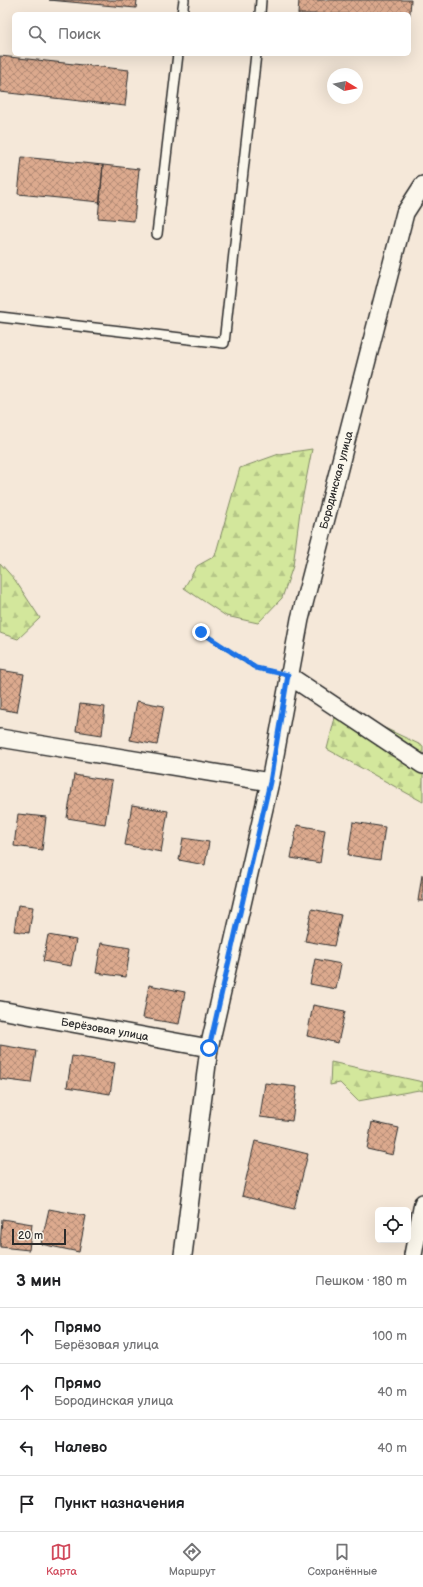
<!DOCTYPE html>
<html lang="ru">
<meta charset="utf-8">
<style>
body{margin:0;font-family:"Balsamiq Sans",sans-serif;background:#f2f2f2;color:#202124}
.controls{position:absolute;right:12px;bottom:12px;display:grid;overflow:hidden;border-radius:6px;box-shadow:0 4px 16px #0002}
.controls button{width:36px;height:36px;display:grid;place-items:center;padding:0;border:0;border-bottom:1px solid #e0e0e0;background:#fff;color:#202124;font:20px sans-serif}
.compass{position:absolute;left:327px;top:68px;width:36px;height:36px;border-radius:50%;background:#fff;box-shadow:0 4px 16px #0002;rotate:100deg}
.scale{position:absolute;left:12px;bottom:10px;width:54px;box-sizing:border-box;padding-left:4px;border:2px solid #2b2b2b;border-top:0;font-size:11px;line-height:14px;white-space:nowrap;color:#2b2b2b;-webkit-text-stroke:3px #fbf7ec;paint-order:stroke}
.stop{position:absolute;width:12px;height:12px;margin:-9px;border:3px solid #1a73e8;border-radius:50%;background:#fff}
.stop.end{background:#1a73e8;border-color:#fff;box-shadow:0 1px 4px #0008}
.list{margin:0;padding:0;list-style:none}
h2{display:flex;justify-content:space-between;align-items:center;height:52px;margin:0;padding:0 16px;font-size:17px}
h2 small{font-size:13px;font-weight:400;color:#757577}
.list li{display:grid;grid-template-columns:26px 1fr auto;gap:12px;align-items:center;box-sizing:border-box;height:56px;padding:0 16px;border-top:1px solid #e0e0e0}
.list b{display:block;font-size:15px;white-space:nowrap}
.list p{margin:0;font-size:13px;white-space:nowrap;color:#757577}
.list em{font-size:13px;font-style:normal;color:#757577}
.icon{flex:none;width:22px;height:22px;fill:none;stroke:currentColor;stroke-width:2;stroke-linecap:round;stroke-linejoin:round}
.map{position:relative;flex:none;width:423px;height:1255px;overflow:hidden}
.search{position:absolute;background:#fff;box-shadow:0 4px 16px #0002;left:12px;right:12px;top:12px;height:44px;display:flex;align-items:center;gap:10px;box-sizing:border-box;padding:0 14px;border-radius:6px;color:#757577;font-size:15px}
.sheet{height:276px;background:#fff}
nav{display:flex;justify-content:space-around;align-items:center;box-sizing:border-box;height:56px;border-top:1px solid #e0e0e0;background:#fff;font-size:11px;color:#757577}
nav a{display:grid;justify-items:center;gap:2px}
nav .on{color:#d1495b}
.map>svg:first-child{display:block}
.forest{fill:url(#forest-firs);stroke:#7f8964}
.building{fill:url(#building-cross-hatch);stroke:#2b2b2b}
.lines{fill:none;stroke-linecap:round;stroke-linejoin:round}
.service-casing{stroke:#2b2b2b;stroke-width:12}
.minor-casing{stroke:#2b2b2b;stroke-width:20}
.path{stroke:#2b2b2b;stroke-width:2.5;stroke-dasharray:3 3;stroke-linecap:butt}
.service{stroke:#fbf7ec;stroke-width:9}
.minor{stroke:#fbf7ec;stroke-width:17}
.route{stroke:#1a73e8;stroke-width:5}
.labels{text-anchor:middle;stroke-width:3;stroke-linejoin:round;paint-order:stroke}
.street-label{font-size:11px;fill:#2b2b2b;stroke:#fbf7ec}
</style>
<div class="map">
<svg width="423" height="1255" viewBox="0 0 423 1255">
<defs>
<pattern id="forest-firs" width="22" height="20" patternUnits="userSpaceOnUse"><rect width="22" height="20" fill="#d3e79c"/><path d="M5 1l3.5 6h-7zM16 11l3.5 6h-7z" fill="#b5c687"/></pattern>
<pattern id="building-cross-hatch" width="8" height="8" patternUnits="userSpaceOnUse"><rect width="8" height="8" fill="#dcaa8e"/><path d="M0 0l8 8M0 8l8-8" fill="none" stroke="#b38b74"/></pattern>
</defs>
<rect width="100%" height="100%" fill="#f5e8d9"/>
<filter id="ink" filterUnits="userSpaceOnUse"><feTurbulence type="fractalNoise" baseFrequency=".025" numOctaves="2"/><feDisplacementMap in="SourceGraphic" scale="8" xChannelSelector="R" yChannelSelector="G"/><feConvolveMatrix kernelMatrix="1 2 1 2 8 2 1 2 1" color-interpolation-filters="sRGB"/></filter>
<g filter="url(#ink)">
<path class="forest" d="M312,449l-12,62 -7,55 -11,32 -24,25 -32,-7 -42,-28 13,-22 18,-10 25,-88 39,-14z
M0,563l15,17 25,38 -22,21 -18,-6z
M338,706l85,40v56l-96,-53z
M331,1062l92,20v9l-4,-1 -61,11 -18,-18 -10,2z"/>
<path class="building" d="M49,0h88l-1,8z
M299,0h112l-2,24v-10h-111z
M0,56l129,14 -4,36 -125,-14z
M22,157l81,8 -3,37 -82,-8z
M103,165l36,4 -5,52 -36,-3z
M0,670l24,4 -7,38 -17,-3z
M137,701l27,5 -7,39 -27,-5z
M80,704l25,3 -3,28 -26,-4z
M74,775l38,6 -7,43 -38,-6z
M132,805l36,6 -7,41 -36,-7z
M18,814l28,3 -4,33 -28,-4z
M353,822l32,5 -5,33 -32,-5z
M297,825l28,5 -5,33 -29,-5z
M183,838l26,4 -4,23 -26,-5z
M422,875h1v26h-5z
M18,905l15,2 -4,26 -15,-2z
M312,909l29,6 -7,31 -29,-5z
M48,935l28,5 -5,26 -28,-5z
M101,943l29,5 -4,29 -30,-4z
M315,959l26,5 -5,25 -26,-5z
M149,985l36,7 -6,32 -36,-6z
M313,1005l32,6 -7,32 -31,-7z
M0,1045l36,6 -5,32 -31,-4z
M72,1056l43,7 -5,31 -43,-7z
M265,1083l32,4 -5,34 -32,-4z
M372,1122l27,6 -6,27 -26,-6z
M255,1141l53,13 -14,55 -52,-13z
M49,1209l37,7 -7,36 -38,-8z
M2,1219l30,5 -3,26 -29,-3z"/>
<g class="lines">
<defs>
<path id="service" d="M182,14l2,-14
M260,14l1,-14
M157,234l21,-180
M0,317l224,26 32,-289"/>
<path id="minor" d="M288,675l135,90
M0,738l270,44
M0,1010l209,38
M183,1255l26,-207 61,-266 30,-163 105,-406 18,-28
M413,1255l10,-52"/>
</defs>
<use href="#service" class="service-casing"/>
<use href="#minor" class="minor-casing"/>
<path class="path" d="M201,632l54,36 16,3"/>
<use href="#service" class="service"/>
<use href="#minor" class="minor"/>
</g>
</g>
<g class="lines" filter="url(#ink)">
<path class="route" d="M201,632l55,36 32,7 -18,107 -61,266"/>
</g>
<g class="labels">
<g class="street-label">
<text transform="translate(336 480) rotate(-75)" y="4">Бородинская улица</text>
<text transform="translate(105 1029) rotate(10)" y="4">Берёзовая улица</text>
</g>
</g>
</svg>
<div class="controls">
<button><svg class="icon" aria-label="locate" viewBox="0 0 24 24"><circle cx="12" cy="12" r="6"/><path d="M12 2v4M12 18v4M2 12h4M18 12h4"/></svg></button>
</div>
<svg class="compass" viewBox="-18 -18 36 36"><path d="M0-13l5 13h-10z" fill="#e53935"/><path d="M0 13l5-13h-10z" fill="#757577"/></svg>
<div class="scale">20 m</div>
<div class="stop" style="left:209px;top:1048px"></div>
<div class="stop end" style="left:201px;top:632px"></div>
<div class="search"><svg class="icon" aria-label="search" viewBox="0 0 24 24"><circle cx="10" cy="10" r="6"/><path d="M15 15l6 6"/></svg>Поиск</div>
</div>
<section class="sheet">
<h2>3 мин<small>Пешком · 180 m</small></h2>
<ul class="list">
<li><svg class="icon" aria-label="ahead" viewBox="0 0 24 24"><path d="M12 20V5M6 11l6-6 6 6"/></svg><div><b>Прямо</b><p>Берёзовая улица</p></div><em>100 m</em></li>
<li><svg class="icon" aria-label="ahead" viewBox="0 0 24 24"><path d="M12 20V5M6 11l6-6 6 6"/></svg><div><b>Прямо</b><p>Бородинская улица</p></div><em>40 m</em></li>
<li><svg class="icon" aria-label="left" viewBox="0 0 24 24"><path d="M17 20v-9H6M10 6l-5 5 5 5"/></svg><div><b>Налево</b></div><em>40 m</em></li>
<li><svg class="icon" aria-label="arrive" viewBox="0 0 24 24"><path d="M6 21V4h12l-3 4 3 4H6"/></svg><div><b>Пункт назначения</b></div></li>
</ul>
</section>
<nav>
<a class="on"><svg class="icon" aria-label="map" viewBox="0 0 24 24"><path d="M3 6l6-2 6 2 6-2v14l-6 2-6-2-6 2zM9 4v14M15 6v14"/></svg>Карта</a>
<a><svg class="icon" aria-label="directions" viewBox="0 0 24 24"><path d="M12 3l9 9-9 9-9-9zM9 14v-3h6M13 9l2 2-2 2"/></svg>Маршрут</a>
<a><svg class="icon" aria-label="saved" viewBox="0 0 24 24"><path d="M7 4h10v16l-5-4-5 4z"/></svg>Сохранённые</a>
</nav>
